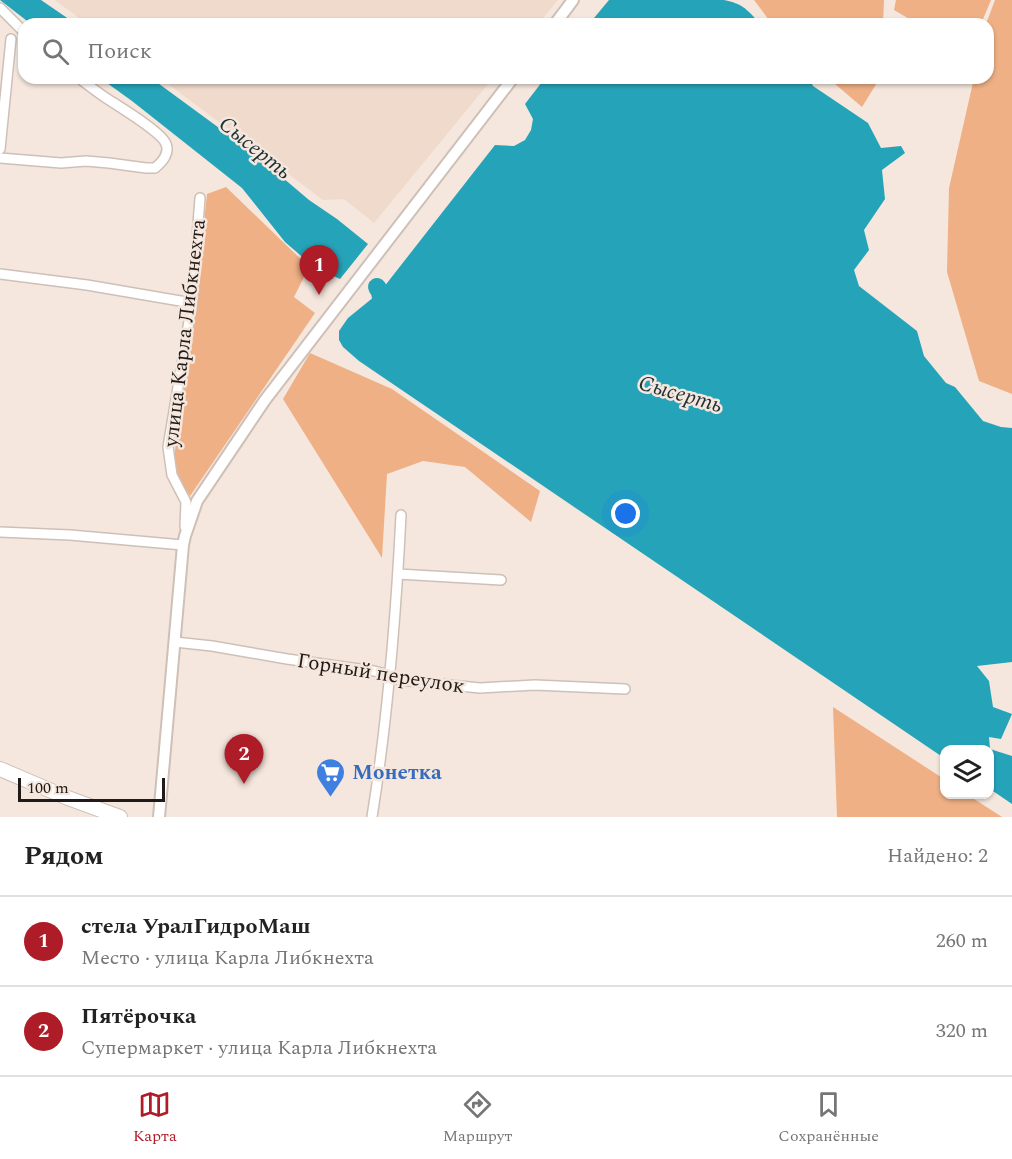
<!DOCTYPE html>
<html lang="ru">
<meta charset="utf-8">
<style>
body{margin:0;font-family:Spectral,serif;background:#f2f2f2;color:#222}
.controls{position:absolute;right:18px;bottom:18px;display:grid;overflow:hidden;border-radius:12px;box-shadow:0 2px 4px #0004}
.controls button{width:54px;height:54px;display:grid;place-items:center;padding:0;border:0;border-bottom:2px solid #e0e0e0;background:#fff;color:#222;font:30px sans-serif}
.scale{position:absolute;left:18px;bottom:15px;width:147px;box-sizing:border-box;padding-left:6px;border:3px solid #201b18;border-top:0;font-size:16px;line-height:21px;white-space:nowrap;color:#201b18;-webkit-text-stroke:4px #f5e7dd;paint-order:stroke}
.you{position:absolute;left:626px;top:514px;width:21px;height:21px;margin:-15px;border:4px solid #fff;border-radius:50%;background:#1a73e8;box-shadow:0 0 0 9px #1a73e833}
.badge{display:grid;place-items:center;width:39px;height:39px;border-radius:50%;background:#ae1c28;color:#fff;font-size:20px;font-weight:700}
.pin{position:absolute;translate:-50% -50px;filter:drop-shadow(0 2px 3px #0008)}
.pin::after{content:'';position:absolute;top:32px;width:21px;height:18px;background:inherit;clip-path:polygon(0 0,100% 0,50% 100%)}
.list{margin:0;padding:0;list-style:none}
h2{display:flex;justify-content:space-between;align-items:center;height:78px;margin:0;padding:0 24px;font-size:26px}
h2 small{font-size:20px;font-weight:400;color:#767676}
.list li{display:grid;grid-template-columns:39px 1fr auto;gap:18px;align-items:center;box-sizing:border-box;height:90px;padding:0 24px;border-top:2px solid #e0e0e0}
.list b{display:block;font-size:22px;white-space:nowrap}
.list p{margin:0;font-size:20px;white-space:nowrap;color:#767676}
.list em{font-size:20px;font-style:normal;color:#767676}
.icon{flex:none;width:33px;height:33px;fill:none;stroke:currentColor;stroke-width:2;stroke-linecap:round;stroke-linejoin:round}
.map{position:relative;flex:none;width:1012px;height:817px;overflow:hidden}
.search{position:absolute;background:#fff;box-shadow:0 2px 4px #0004;left:18px;right:18px;top:18px;height:66px;display:flex;align-items:center;gap:15px;box-sizing:border-box;padding:0 21px;border-radius:18px;color:#767676;font-size:22px}
.sheet{height:258px;background:#fff}
nav{display:flex;justify-content:space-around;align-items:center;box-sizing:border-box;height:84px;border-top:2px solid #e0e0e0;background:#fff;font-size:16px;color:#767676}
nav a{display:grid;justify-items:center;gap:3px}
nav .on{color:#ae1c28}
.map>svg:first-child{display:block}
.built{fill:#efdacc}
.green{fill:#efb085}
.water{fill:#25a4b9}
.lines{fill:none;stroke-linecap:round;stroke-linejoin:round}
.river{stroke:#25a4b9;stroke-width:18}
.minor-casing{stroke:#cec0b6;stroke-width:12}
.tertiary-casing{stroke:#cec0b6;stroke-width:14}
.primary-casing{stroke:#cec0b6;stroke-width:16}
.minor{stroke:#fff;stroke-width:9}
.tertiary{stroke:#fff;stroke-width:10}
.primary{stroke:#fff;stroke-width:14}
.labels{text-anchor:middle;stroke-width:5;stroke-linejoin:round;paint-order:stroke}
.street-label{font-size:21px;fill:#201b18;stroke:#f5e7dd}
.shop-label{font-size:21px;font-weight:bold;fill:#366cbe;stroke:#f5e7dd;text-anchor:start}
.water-label{font-size:22px;font-style:italic;fill:#1d3236;stroke:#f5e7dd}
</style>
<div class="map">
<svg width="1012" height="817" viewBox="0 0 1012 817">
<rect width="100%" height="100%" fill="#f5e7dd"/>
<path class="built" d="M55,0h503l-20,24h-451z
M160,78h333l-119,145 -30,-24 -21,1z"/>
<path class="green" d="M754,0h130l-1,24h-111z
M896,0h95l-10,24h-63l-24,-14z
M995,0h17v394l-33,-13 -32,-109 2,-84 25,-110h14v-54h-2z
M828,78h52l-18,29z
M226,187l83,80 -15,30 21,16 -125,183 -10,-15 -6,-19 3,-33 14,-86 16,-149z
M310,353l82,36 148,102 -9,31 -66,-55 -42,-6 -36,13 -5,84 -99,-159z
M833,707l111,72v15l24,1 34,22h-165z"/>
<path class="water" d="M0,0h41l35,24h-45z
M609,0h115c19,4 21,8 34,21l1,3h-170z
M100,78h51l105,77 53,45 28,19 31,25 -28,35 -26,-12 -29,-25 -43,-54 -110,-87z
M545,78h264l4,8 55,37 13,25 20,-2 4,7 -23,17 3,29 -21,31 5,20 -15,20 5,16 58,45 7,25 22,27 9,4 28,34 18,6 11,1v234l-35,4 12,15 4,26 19,7 -11,25 -12,-2 1,12 22,7v48l-22,-15v-39h-46v8l-585,-397 -16,-14 -4,-7v-9l9,-13 32,-26 115,-147 19,1 11,-6 6,-10 2,-11 -8,-15z"/>
<g class="lines">
<path class="river" d="M377,287l3,5 4,24"/>
<defs>
<path id="minor" d="M0,8l24,24
M0,149l11,-110
M0,158l61,5 25,-2 23,2 37,5h9c7,-6 15,-14 11,-24 -4,-12 -48,-38 -60,-46 -9,-6 -18,-13 -27,-20
M0,274l87,11 105,18
M185,527l1,-25 -14,-27 -4,-28 24,-144 8,-105
M0,532l70,3 113,10
M398,574l103,6
M175,642l37,4 75,13 87,12 16,4 9,5 81,8 55,-3 90,4
M372,817c16,-100 24,-201 29,-302"/>
<path id="tertiary" d="M555,24l18,-24
M159,817l24,-272 2,-9 12,-35 68,-101 248,-322"/>
<path id="primary" d="M0,769l68,29 52,19"/>
</defs>
<use href="#minor" class="minor-casing"/>
<use href="#tertiary" class="tertiary-casing"/>
<use href="#primary" class="primary-casing"/>
<use href="#minor" class="minor"/>
<use href="#tertiary" class="tertiary"/>
<use href="#primary" class="primary"/>
</g>
<defs>
<symbol id="supermarket-pin" viewBox="-11 -11 22 30"><path d="M0 17L-7.5 6A9.5 9.5 0 1 1 7.5 6Z" fill="#3f7fe0" stroke="#f5e7dd"/><path d="M-6-5.5h2.5l.6 2H6L4.5 2H-2.5L-4.4-4H-6ZM-1.5 3.2a1.3 1.3 0 1 0 .1 0ZM3 3.2a1.3 1.3 0 1 0 .1 0Z" fill="#fff"/></symbol>
</defs>
<g fill-rule="evenodd">
<use href="#supermarket-pin" x="314" y="756" width="33" height="45"/>
</g>
<g class="labels">
<g class="street-label">
<text transform="translate(184 333) rotate(-83)" y="7">улица Карла Либкнехта</text>
<text transform="translate(381 673) rotate(9)" y="7">Горный переулок</text>
</g>
<g class="shop-label">
<text x="352" y="779">Монетка</text>
</g>
<g class="water-label">
<text transform="translate(256 147) rotate(39)" y="8">Сысерть</text>
<text transform="translate(681 393) rotate(16)" y="8">Сысерть</text>
</g>
</g>
</svg>
<div class="controls">
<button><svg class="icon" aria-label="layers" viewBox="0 0 24 24"><path d="M12 4l9 5-9 5-9-5zM3 14l9 5 9-5"/></svg></button>
</div>
<div class="scale">100 m</div>
<div class="you"></div>
<div class="pin badge" style="left:319px;top:295px">1</div>
<div class="pin badge" style="left:244px;top:784px">2</div>
<div class="search"><svg class="icon" aria-label="search" viewBox="0 0 24 24"><circle cx="10" cy="10" r="6"/><path d="M15 15l6 6"/></svg>Поиск</div>
</div>
<section class="sheet">
<h2>Рядом<small>Найдено: 2</small></h2>
<ul class="list">
<li><span class="badge">1</span><div><b>стела УралГидроМаш</b><p>Место · улица Карла Либкнехта</p></div><em>260 m</em></li>
<li><span class="badge">2</span><div><b>Пятёрочка</b><p>Супермаркет · улица Карла Либкнехта</p></div><em>320 m</em></li>
</ul>
</section>
<nav>
<a class="on"><svg class="icon" aria-label="map" viewBox="0 0 24 24"><path d="M3 6l6-2 6 2 6-2v14l-6 2-6-2-6 2zM9 4v14M15 6v14"/></svg>Карта</a>
<a><svg class="icon" aria-label="directions" viewBox="0 0 24 24"><path d="M12 3l9 9-9 9-9-9zM9 14v-3h6M13 9l2 2-2 2"/></svg>Маршрут</a>
<a><svg class="icon" aria-label="saved" viewBox="0 0 24 24"><path d="M7 4h10v16l-5-4-5 4z"/></svg>Сохранённые</a>
</nav>
